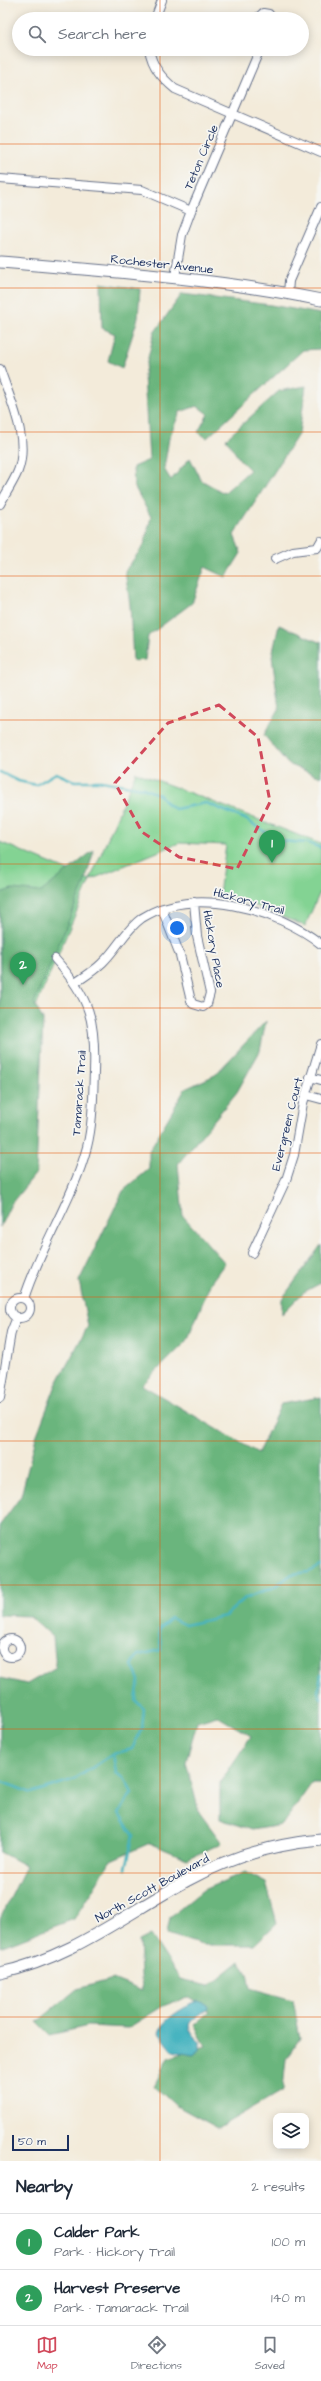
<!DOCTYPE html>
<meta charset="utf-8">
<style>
body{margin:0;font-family:"Architects Daughter",sans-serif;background:#f6f6f7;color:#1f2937}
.controls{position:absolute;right:12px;bottom:12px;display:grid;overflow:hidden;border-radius:8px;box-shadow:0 2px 10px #0003}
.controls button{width:36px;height:36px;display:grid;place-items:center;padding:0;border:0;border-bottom:1px solid #e0e1e3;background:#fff;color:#1f2937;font:20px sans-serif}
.scale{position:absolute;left:12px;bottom:10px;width:57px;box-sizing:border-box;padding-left:4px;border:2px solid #1b2f5e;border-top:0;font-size:11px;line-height:14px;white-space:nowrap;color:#1b2f5e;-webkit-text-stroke:3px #f6f6f2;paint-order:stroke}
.you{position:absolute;left:177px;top:928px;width:14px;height:14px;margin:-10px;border:3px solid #fff;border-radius:50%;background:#1a73e8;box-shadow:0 0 0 6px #1a73e833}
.badge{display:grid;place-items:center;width:26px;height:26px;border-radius:50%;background:#d1495b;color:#fff;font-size:13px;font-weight:700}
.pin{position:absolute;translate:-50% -33px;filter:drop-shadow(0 1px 2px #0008)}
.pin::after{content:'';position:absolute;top:21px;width:14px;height:12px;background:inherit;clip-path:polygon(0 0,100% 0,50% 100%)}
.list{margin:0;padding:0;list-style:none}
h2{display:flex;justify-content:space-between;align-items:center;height:52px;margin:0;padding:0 16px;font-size:17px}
h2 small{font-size:13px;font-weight:400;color:#747a83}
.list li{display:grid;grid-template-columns:26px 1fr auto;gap:12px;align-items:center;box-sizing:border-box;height:56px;padding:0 16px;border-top:1px solid #e0e1e3}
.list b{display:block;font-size:15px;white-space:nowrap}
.list p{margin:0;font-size:13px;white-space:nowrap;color:#747a83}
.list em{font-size:13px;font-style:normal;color:#747a83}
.icon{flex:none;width:22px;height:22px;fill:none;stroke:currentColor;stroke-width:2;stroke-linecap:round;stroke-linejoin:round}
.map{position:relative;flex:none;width:321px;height:2161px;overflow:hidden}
.search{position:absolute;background:#fff;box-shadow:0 2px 10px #0003;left:12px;right:12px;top:12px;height:44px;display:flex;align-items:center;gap:10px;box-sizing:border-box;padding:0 14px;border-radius:22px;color:#747a83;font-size:15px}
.sheet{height:164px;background:#fff}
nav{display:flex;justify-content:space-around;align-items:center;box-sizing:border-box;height:56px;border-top:1px solid #e0e1e3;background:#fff;font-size:11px;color:#747a83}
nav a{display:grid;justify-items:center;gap:2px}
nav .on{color:#d1495b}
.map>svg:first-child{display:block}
.green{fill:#83d393;stroke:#4f8178}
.forest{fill:#6ab57d;stroke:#42726e}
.water{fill:#46b4c0;stroke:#30728f}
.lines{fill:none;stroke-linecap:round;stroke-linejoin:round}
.stream{stroke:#46b4c0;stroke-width:2.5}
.street-casing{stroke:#677189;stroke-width:10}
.secondary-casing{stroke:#677189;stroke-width:13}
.street{stroke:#fff;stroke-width:8}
.secondary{stroke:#fff;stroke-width:11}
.marked{fill:none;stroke:#d1495b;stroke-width:3;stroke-dasharray:8 5;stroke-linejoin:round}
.grid{fill:none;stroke:#e8590c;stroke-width:1;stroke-opacity:0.55}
.labels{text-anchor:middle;stroke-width:3.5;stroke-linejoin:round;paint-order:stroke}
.street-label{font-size:12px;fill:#1b2f5e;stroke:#f6f6f2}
</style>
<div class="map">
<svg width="321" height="2161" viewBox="0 0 321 2161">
<rect width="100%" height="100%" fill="#f6f6f2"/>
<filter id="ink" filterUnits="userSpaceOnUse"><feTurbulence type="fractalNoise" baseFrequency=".025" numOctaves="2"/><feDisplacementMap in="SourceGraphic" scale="8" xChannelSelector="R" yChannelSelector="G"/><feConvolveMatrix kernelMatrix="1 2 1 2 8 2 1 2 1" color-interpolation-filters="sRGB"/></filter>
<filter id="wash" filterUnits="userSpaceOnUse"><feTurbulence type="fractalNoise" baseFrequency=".012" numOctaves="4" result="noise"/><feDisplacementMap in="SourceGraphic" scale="16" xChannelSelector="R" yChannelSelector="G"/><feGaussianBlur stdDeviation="0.9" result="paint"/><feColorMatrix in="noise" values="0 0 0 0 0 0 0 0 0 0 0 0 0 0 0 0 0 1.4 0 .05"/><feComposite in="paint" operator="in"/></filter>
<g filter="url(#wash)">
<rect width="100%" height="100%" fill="#f3ebda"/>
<path class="green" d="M136,772l185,72v46l-16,36 -49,-20 -37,-12 7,-49 -47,-2 -89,37 -90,210v-248l90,38z"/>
<path class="forest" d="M101,283l39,6 -2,29 -16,50 -14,-7 7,-27 -13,-6z
M182,294l89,11 50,9v35l-18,1 -96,88 -9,-6 10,-18 -11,-8 -17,6 -11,26 -5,31 7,11 19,-22 11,22 23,13 26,-23 -10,-10 -14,-21 53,-48 27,-5 -7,47 -65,102 7,18 -15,24 -21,-10 -13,36 -44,33 -3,24 -12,1 -3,-56 -5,-34 19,-26 7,-28 -17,-31 -1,-19 16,-7 -5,-85 10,-42z
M279,625l40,17 2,-1v136l-33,-13 -24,-29 15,-26 -7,-53z
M94,850l-10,35 -50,118 9,17 -7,153 -25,31 -11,23v-334l12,-4 29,3z
M266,1021l-6,30 -23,41 -59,72 5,52 42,47 -14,19 -24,59 -45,44 116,68 23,-49 40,-7v386h-9l-30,42 -30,5 -32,-11v-36l31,-47 -34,-20 -20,6 -11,40 13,50 23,31 -35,16 -37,-16 -39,17 -37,59 -74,28v-28l26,-53 -26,-14v-174l27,6 29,-17 -3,-30 -23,-21 -30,-1v-90l21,-29 15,-59 20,-52 32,-59 -9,-45 44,-90 26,-22v-18l36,-62 30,-14z
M321,1245v38l-17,9 -22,22v-15z
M245,1872l21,11 11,40 -23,22h-52l-35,-11 3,-17 33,-27z
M151,1935l29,44 29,7 31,-25 7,13 3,14 43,12 7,38 -14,21 -3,31 -65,38 -43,-23 -21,-19 14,-28 38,-12 -12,-21 16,-14 -23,-14 -24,9 -35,22 -40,-2 -38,9 -13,-13 40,-33 36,-10 29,12 -3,-50z"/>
<path class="water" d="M198,2001l9,3 1,4c-16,14 -29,14 -8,33v9l-7,5 -20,-4 -14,-18c4,-15 26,-26 39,-32z"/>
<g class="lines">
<path class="stream" d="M0,772l18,9 18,4 20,-12 18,8h27l42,7 17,7 7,9 8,5 31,-6 39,16 34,22 29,2 13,5
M321,1674l-3,18 3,6
M0,1781l31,12 44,-14 38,-25
M126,1869l7,-33 -14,-23 13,-20 -8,-15 -8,-5 -3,-19 19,-5 10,-21 2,-19 -8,-8 3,-21 -7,-15 6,-10 23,-5 -2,-20 12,-12 14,7 40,-9 20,-18 29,-11 18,-13 17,-2 12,-6"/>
</g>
</g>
<g filter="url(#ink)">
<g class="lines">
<defs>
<path id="street" d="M155,19l7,-19
M256,19l7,-6 6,1 3,5
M149,49c3,18 13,29 26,40l146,63
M0,179l142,11 49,21
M175,277l7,-42 9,-24 69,-162
M288,293l1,-12 32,-74
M0,369c10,31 30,69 18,102 -5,12 -12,22 -18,33
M275,559l18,-8 24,-3 4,-7
M162,909l18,46 11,46 2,3 10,3 4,-3 3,-11 -13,-57 -3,-34
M75,983c9,-6 19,-12 27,-20 15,-14 23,-33 40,-45 51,-33 135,-9 179,26
M310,1077l11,3
M306,1095l15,4
M252,1253l34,-73 8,-25 9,-52 18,-59
M10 1308a10 10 0 1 1 20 0a10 10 0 1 1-20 0Z
M24,1299c16,-52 49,-99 63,-152 6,-24 6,-50 7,-75 2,-52 -4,-74 -39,-113
M0,1398l11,-66 6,-15
M2 1648a9 9 0 1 1 18 0a9 9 0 1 1-18 0Z"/>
<path id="secondary" d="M0,262c107,9 215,16 321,38
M0,1973c69,-14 127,-60 188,-93 40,-22 87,-36 133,-40"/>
</defs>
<use href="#street" class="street-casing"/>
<use href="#secondary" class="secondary-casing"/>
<use href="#street" class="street"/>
<use href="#secondary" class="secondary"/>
</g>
</g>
<path class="marked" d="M219,705l39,32 12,65 -33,67 -58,-12 -37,-25 -27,-49 53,-60z"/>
<path class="grid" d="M160,0v19M160,49v2112M0,144h321M0,288h321M0,432h321M0,576h321M0,720h321M0,864h321M0,1008h321M0,1153h321M0,1297h321M0,1441h321M0,1585h321M0,1729h321M0,1873h321M0,2017h321"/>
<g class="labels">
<g class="street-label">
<text transform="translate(201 157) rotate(-67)" y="4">Teton Circle</text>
<text transform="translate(162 264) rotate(6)" y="4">Rochester Avenue</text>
<text transform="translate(249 901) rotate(15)" y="4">Hickory Trail</text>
<text transform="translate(214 949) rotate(80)" y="4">Hickory Place</text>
<text transform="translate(79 1093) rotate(-86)" y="4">Tamarack Trail</text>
<text transform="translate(287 1124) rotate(-76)" y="4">Evergreen Court</text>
<text transform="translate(152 1888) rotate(-29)" y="4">North Scott Boulevard</text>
</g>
</g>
</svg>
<div class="controls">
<button><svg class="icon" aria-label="layers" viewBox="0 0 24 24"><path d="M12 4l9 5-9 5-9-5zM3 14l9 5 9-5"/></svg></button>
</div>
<div class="scale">50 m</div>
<div class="you"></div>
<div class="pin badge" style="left:272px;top:863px;background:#2e9e5b">1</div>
<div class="pin badge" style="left:23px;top:985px;background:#2e9e5b">2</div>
<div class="search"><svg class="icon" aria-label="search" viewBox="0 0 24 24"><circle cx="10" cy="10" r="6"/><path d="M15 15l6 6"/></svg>Search here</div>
</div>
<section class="sheet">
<h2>Nearby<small>2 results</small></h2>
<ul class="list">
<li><span class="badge" style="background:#2e9e5b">1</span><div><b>Calder Park</b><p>Park · Hickory Trail</p></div><em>100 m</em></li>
<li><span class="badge" style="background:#2e9e5b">2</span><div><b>Harvest Preserve</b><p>Park · Tamarack Trail</p></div><em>140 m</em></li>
</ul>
</section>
<nav>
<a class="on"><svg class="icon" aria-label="map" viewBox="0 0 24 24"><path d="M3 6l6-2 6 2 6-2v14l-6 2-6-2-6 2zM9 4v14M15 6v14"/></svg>Map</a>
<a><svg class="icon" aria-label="directions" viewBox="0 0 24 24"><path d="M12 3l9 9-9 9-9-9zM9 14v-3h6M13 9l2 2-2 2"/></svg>Directions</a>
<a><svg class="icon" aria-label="saved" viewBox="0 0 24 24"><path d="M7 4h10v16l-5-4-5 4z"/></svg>Saved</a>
</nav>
